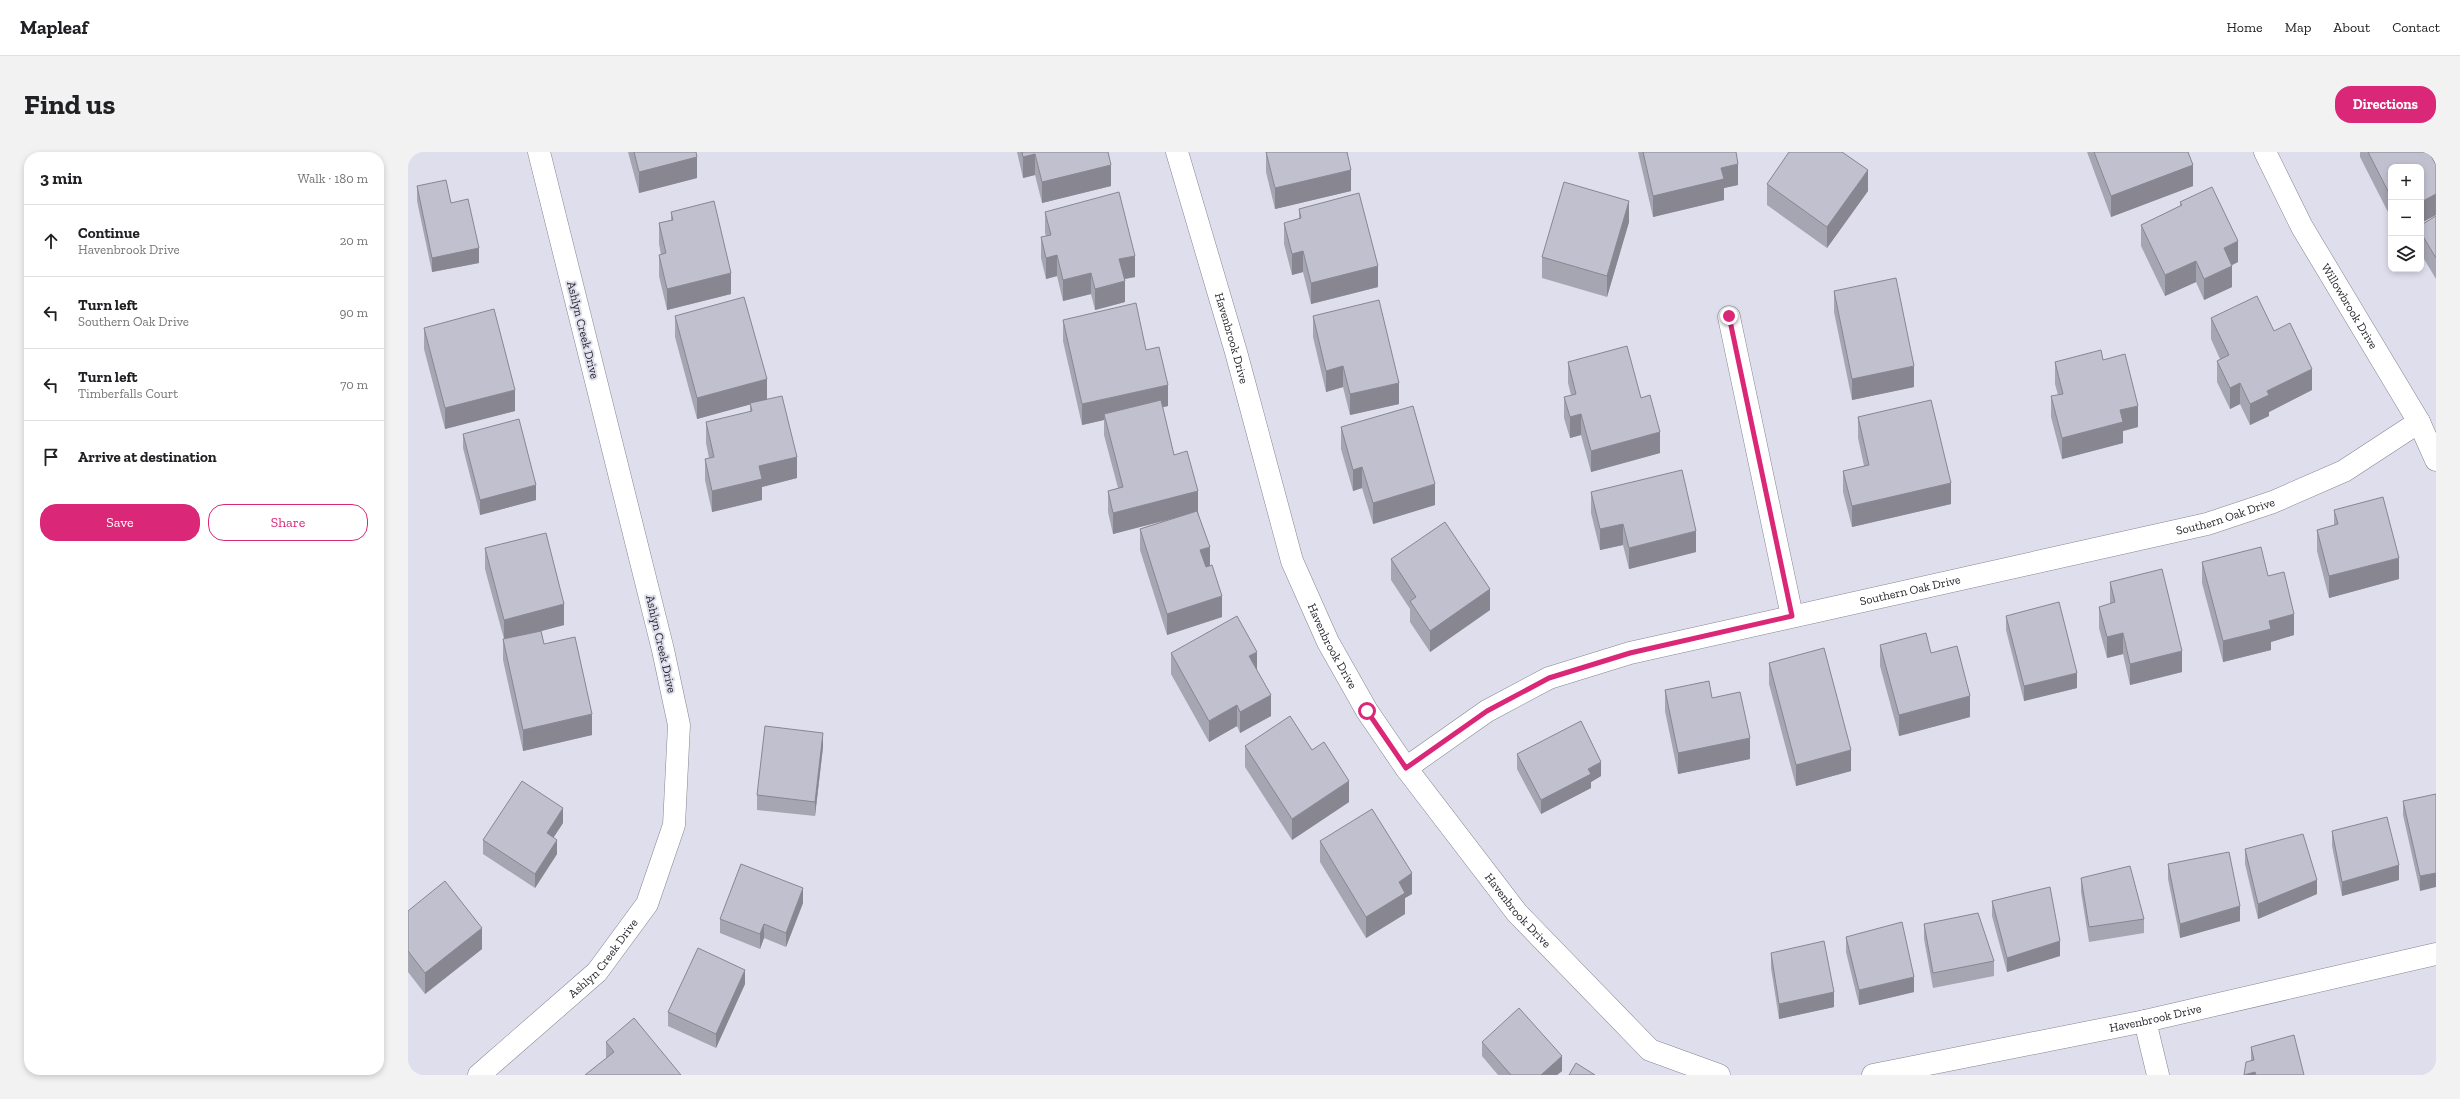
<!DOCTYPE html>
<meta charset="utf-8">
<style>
body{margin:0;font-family:"Zilla Slab",serif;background:#f2f2f2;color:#202124}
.controls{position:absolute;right:12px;top:12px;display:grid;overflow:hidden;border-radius:8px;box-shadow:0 2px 6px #0003}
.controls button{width:36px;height:36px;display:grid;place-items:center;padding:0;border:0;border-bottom:1px solid #e0e0e0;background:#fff;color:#202124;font:20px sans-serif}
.stop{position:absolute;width:12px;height:12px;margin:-9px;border:3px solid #db2777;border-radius:50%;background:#fff}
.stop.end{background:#db2777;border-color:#fff;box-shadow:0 1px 4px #0008}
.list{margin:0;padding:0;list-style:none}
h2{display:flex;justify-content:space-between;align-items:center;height:52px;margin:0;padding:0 16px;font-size:17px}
h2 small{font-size:13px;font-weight:400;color:#757577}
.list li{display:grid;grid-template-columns:26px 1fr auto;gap:12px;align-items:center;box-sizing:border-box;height:72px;padding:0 16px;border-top:1px solid #e0e0e0}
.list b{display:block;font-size:15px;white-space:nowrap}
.list p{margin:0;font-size:13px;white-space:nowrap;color:#757577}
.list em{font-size:13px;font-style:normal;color:#757577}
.actions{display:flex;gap:8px;padding:12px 16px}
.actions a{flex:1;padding:9px 0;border:1px solid #db2777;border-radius:16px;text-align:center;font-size:14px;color:#db2777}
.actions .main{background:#db2777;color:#fff}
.icon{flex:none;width:22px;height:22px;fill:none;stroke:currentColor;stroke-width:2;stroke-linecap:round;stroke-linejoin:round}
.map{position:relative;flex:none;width:2028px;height:923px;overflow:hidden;border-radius:16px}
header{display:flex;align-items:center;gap:24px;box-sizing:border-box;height:56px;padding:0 20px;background:#fff;border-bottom:1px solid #e0e0e0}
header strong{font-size:19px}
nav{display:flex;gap:22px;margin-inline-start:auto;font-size:14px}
.intro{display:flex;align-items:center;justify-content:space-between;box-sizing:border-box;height:96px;padding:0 24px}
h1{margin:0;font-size:28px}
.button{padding:10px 18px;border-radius:16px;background:#db2777;color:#fff;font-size:14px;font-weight:700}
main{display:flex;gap:24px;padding:0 24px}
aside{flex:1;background:#fff;border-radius:16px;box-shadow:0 2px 6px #0003}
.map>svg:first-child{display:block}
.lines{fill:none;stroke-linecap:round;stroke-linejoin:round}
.minor-casing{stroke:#868593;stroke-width:23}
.minor{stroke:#fff;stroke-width:22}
.wall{fill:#a6a5b2}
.shaded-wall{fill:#878691}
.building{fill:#c1c0cf;stroke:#878691}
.route{stroke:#db2777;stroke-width:5}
.labels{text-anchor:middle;stroke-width:4;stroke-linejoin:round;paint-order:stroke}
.street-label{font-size:12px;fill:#26262b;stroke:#dedeed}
</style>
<header>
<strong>Mapleaf</strong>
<nav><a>Home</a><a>Map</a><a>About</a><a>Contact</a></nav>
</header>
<div class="intro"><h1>Find us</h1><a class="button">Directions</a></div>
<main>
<aside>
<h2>3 min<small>Walk · 180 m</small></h2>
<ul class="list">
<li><svg class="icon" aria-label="ahead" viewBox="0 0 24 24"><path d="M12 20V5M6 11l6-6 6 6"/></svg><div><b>Continue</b><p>Havenbrook Drive</p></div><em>20 m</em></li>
<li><svg class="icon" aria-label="left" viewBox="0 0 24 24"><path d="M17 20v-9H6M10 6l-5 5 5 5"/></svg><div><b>Turn left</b><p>Southern Oak Drive</p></div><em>90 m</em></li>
<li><svg class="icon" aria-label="left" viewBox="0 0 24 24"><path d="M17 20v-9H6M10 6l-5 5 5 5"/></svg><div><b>Turn left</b><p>Timberfalls Court</p></div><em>70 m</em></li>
<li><svg class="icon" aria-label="arrive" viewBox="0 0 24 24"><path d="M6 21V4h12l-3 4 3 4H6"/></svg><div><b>Arrive at destination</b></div></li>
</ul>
<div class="actions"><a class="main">Save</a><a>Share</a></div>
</aside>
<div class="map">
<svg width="2028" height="923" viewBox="0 0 2028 923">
<rect width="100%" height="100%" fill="#dedeed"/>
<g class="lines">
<defs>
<g id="minor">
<path id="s1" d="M769,0l59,200 56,209 36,81 39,69 39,57 111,145 133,137 69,25"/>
<path id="s2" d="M1857,0l37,75 117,195 17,38"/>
<path d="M1321,165l63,299"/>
<path id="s3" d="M998,616l81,-57 62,-33 81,-25 577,-129 66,-22 71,-31 75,-49"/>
<path d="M1737,869l13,54"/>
<path id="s4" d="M71,923l118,-103 50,-68 27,-79 5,-100 -16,-75 -124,-498"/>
<path id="s5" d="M1465,923l272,-54 291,-67"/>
</g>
</defs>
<use href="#minor" class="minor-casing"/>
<use href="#minor" class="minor"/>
</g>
<path class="wall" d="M220,0h68l1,26 -58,15z
M609,0h91l3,34 -69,17 -7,-28 -12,3z
M858,0l85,39 -76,18 -9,-37z
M1230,0h98l2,33 -14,3v12l-71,17z
M1679,0h101l5,34 -82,31z
M1952,0h69l7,13v50l-15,8 -30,-56v51l-31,-61z
M1359,32l101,7 -41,57 -60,-43z
M9,34l34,17 28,60 -47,9 -15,-71z
M1772,50l58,60 -6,3v22l-28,13 -8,-18 -31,14 -24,-50v-21l39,-19z
M891,57l79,78 -67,17 -8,-32 -11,3 -8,-31v-21l15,-4z
M263,60l60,82 -64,16 -8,-34v-21h2l-2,-11v-21l12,-3z
M637,60l90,65 -11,2 1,23 -30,8 -4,-16 -28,7 -6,-25 -11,3 -5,-21v-21l5,-1 -1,-3z
M2028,64v63l-15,-25v-29z
M1221,70l-22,75 -65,-19v-21z
M1426,139l80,96 -62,13 -18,-88z
M267,164l92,84 30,78 -35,9v13l-50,12 -7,-32v-21l4,-1 -3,-15v-21l44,-10v-8l-53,15 -22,-82z
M905,164l86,88 -49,11 -7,-28 -17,5 -13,-55z
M1803,166l63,13 38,59 -43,22v4l-19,9 -10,-21 -10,5 -13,-27v-21l3,-2 -9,-20z
M655,168l83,30 22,56 -6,1 12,48 24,56 12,55 12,51 -55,18 -27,-85v-21l33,-11 -60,16 -5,-22v-21l10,-3 -14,-53v-15l-22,5 -19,-84z
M16,176l91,83 -70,18 -21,-80z
M1695,208l35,67 -15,4v12l-61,16 -11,-42v-21l7,-1 -3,-11v-22z
M1160,210l73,36 19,55 -69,19 -10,-37 -11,3 -6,-20v-21l7,-2 -3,-12z
M1450,265l93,87 -99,23 -9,-35v-21l21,-5 -6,-28z
M933,275l94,78 -62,19 -11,-36 -9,3 -12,-42z
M55,282l73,66 -56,15 -17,-67z
M1183,340l105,60 -67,17 -6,-24 -23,5 -9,-37z
M1926,358l65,69 -70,19 -12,-47v-21l17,-5z
M77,396l79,77 -23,6 3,13 48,91 -69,16 -20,-91v-21h1l-19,-70z
M983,407l99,51 -60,42 -20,-30v-13l-19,-29z
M1794,410l66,14 26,59 -23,7v8l-48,12 -21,-79z
M1702,430l72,90 -52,13 -7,-31 -16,4 -8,-30v-21l11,-3z
M1598,464l71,72 -53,13 -18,-71z
M1472,493l51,8 39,64 -71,19 -19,-70z
M763,501l86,18 14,45 -31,17 -3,-7 -28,16 -38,-68z
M1361,511l82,108 -55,15 -27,-102z
M1257,538l47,8 38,61 -72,15 -13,-63z
M837,594l67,4 37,52 -57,38 -47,-73z
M415,595l-8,69 -58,-6v-15z
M1109,602l84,22 -10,6v6l-50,26 -24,-45z
M2028,642l-16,97 -17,-76v-14z
M155,671l-9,14 3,17 -22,34 -52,-34v-14z
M1924,679l67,49 -57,16 -10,-50z
M912,689l92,53 -7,4v16l-39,24 -46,-76z
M1837,697l72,45 -59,25 -13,-55z
M1760,712l72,57 -60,17 -12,-59z
M1673,726l63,41v14l-55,9 -8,-50z
M1584,749l68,55 -53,16 -15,-56z
M395,751l-17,44 -22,-9 -4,11 -40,-16v-14z
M0,759l74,38 -57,45 -17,-22z
M1516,772l70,37v15l-61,12 -9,-49z
M1438,785l68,55 -55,13 -13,-53z
M1363,801l63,54 -55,12 -8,-51z
M337,832l-29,64 -48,-22v-14z
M198,890l75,33 -75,-17z
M1074,890l80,29 -5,4h-59l-16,-19z
M1843,895l53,28h-60l7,-15z"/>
<path class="shaded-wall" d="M627,2v21l-12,3v-21z
M289,5v21l-58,15v-21z
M1330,12v21l-14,3v12l-71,17v-21l68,-28z
M703,13v21l-69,17v-21z
M1785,13v21l-82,31v-21z
M943,18v21l-76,18v-21z
M1460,18v21l-41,57v-21z
M2028,42v21l-15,8v-21z
M1221,49v21l-22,75v-21z
M1830,89v21l-14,7v-21z
M71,96v15l-47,9v-14z
M895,99v21l-11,3v-21z
M649,103v21l-11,3v-21z
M727,104v21l-16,3v-21z
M1788,109v21l-31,14v-21z
M970,114v21l-67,17v-21z
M1824,114v21l-28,13v-21z
M323,121v21l-64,16v-21z
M683,121v21l-28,7v-21z
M717,129v21l-30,8v-21z
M935,214v21l-17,5v-21z
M1506,214v21l-62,13v-21z
M1904,217v21l-43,22v4l-19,9v-21l17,-13z
M359,227v21l-70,19v-21z
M991,231v21l-49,11v-21z
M1832,231v21l-10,5v-21z
M760,233v21l-63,14 -1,-6v6l-22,5v-21z
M107,238v21l-70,18v-21z
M1730,254v21l-15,4v12l-61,16v-21l58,-28z
M1173,262v21l-11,3v-21z
M1252,280v21l-69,19v-21z
M389,305v21l-35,9v13l-50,12v-21l47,-25z
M954,315v21l-9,3v-21z
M1543,331v21l-99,23v-21z
M1027,332v21l-62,19v-21z
M128,333v15l-56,15v-15z
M790,339v21l-85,22v-21z
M1215,372v21l-23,5v-21z
M1288,379v21l-67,17v-21z
M802,395v21l-10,3v-21z
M1991,406v21l-70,19v-22z
M1082,437v21l-60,42v-21z
M814,444v21l-55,18v-21z
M156,452v21l-60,16v-21z
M1886,462v21l-23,7v8l-48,12v-21l46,-20z
M1715,481v21l-16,4v-21z
M1774,499v21l-52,13v-21z
M849,500v21l-8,-17z
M1669,521v15l-53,13v-15z
M863,543v21l-31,17v-21z
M1562,544v21l-71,19v-21z
M829,553v21l-28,16v-21z
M184,562v21l-69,16v-21z
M415,581v14l-8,69v-14z
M1342,586v21l-72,15v-21z
M1443,598v21l-55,15v-21z
M1193,610v14l-10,6v6l-50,26v-14l47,-31z
M941,629v21l-57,38v-21z
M155,656v15l-16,24v-14z
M149,688v14l-22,34v-14z
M1991,713v15l-57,16v-14z
M1004,721v21l-7,4v16l-39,24v-21l33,-35z
M2028,721v14l-16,4v-15z
M1909,728v14l-59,25v-15z
M395,736v15l-17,44v-14z
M1832,754v15l-60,17v-14z
M356,772v14l-4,11v-15z
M74,776v21l-57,45v-21z
M1652,789v15l-53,16v-14z
M337,818v14l-29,64v-14z
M1506,825v15l-55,13v-15z
M1426,840v15l-55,12v-15z
M1154,904v15l-5,4h-16z
M1847,920v3h-11z"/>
<path class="building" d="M226,0h62l1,5 -58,15z
M614,0h86l3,13 -69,17 -7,-28 -12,3z
M858,0h81l4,18 -76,18z
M1235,0h93l2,12 -17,4 3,11 -71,17z
M1381,0h53l26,18 -41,57 -60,-43z
M1686,0h94l5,13 -82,31z
M1960,0h61l7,13v29l-15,8v-35h-30v30z
M38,28l5,23 17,-4 11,49 -47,10 -15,-72z
M1156,30l65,19 -22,75 -65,-19z
M1804,35l26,54 -14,7 8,18 -28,13 -8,-18 -31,14 -24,-50 41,-20 -2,-3z
M711,40l16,64 -16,3 6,22 -30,8 -4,-16 -28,7 -6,-25 -11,3 -5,-21 10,-2 -6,-23z
M951,41l19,73 -67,17 -8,-32 -11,3 -8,-31 17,-5 -2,-9z
M306,49l17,72 -64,16 -8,-34 7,-2 -7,-30 14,-3 -2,-8z
M2028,64v42l-15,-25v-8z
M1488,126l18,88 -62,13 -18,-88z
M1849,144l17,35 16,-8 22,46 -45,22 2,4 -19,9 -10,-21 -10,5 -13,-27 12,-6 -18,-37z
M336,145l23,82 -70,19 -22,-82z
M971,148l20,83 -49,11 -7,-28 -17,5 -13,-55z
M728,151l10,47 13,-3 9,38 -86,19 -19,-84z
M86,157l21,81 -70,18 -21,-80z
M1219,194l14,52 9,-3 10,37 -69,19 -10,-37 -11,3 -6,-20 12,-3 -8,-32z
M1693,198l2,10 22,-6 13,52 -18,4 3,12 -61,16 -11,-42 12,-2 -8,-32z
M374,244l15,61 -38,9 3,13 -50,12 -7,-32 9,-2 -8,-35 46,-11 -2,-8z
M753,248l13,55 13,-4 11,40 -85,22 -5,-22 15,-4 -19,-73z
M1523,248l20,83 -99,23 -9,-35 26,-6 -11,-48z
M1005,254l22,78 -62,19 -11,-36 -9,3 -12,-43z
M111,267l17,66 -56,15 -17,-66z
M1274,318l14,61 -67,17 -6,-24 -23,5 -9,-37z
M1975,345l16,61 -70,18 -12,-46 21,-6 -4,-14z
M789,359l13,36 -10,3 6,17 6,-2 10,31 -55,18 -27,-85z
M1037,370l45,67 -60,42 -20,-30 6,-4 -25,-38z
M138,381l18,71 -60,16 -19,-72z
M1853,395l7,29 16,-4 10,42 -25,7 2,8 -48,12 -21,-79z
M1754,417l20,82 -52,13 -7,-31 -16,4 -8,-30 16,-5 -5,-20z
M1651,450l18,71 -53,13 -18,-70z
M829,464l20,36 -8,4 22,39 -31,17 -3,-7 -28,16 -38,-68z
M133,479l3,13 31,-7 17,77 -69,16 -20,-91z
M1518,481l5,20 26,-7 13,50 -71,19 -19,-70z
M1416,496l27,102 -55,15 -27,-102z
M1301,529l3,17 28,-6 10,46 -72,15 -13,-63z
M882,564l22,34 12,-8 25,39 -57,38 -47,-73z
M1173,569l20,41 -13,7 3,5 -50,26 -24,-46z
M357,574l58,7 -8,69 -58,-7z
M114,629l41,27 -16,25 10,7 -22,34 -52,-34z
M2028,642v79l-16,3 -17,-75z
M964,657l40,64 -13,9 6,11 -39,24 -46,-76z
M1979,665l12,48 -57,17 -10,-51z
M1895,682l14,46 -59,24 -13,-55z
M1821,700l11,54 -60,18 -12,-60z
M333,712l62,24 -17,45 -22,-9 -4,10 -40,-15z
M1722,714l14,53 -55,8 -8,-49z
M37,729l37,47 -57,45 -17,-22v-40z
M1642,735l10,54 -53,17 -15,-57z
M1570,761l16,48 -61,12 -9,-49z
M1494,770l12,55 -55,13 -13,-53z
M1416,789l10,51 -55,12 -8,-51z
M290,796l47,22 -29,64 -48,-22z
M1111,856l43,48 -21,19h-30l-29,-33z
M226,866l47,57h-96l29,-23 -8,-10z
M1886,883l10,40h-48l-1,-3 -11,3 2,-13 8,-2 -3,-13z
M1168,911l19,12h-26z"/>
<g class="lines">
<path class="route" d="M959,559l39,57 81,-57 62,-33 81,-25 162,-37 -63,-300"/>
</g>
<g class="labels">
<g class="street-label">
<text dy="4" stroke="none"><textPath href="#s2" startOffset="176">Willowbrook Drive</textPath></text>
<text transform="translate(175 178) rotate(76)" y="4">Ashlyn Creek Drive</text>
<text dy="4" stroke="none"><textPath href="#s1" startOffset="194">Havenbrook Drive</textPath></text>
<text dy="4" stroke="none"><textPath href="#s3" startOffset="865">Southern Oak Drive</textPath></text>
<text dy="4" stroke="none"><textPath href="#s3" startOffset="541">Southern Oak Drive</textPath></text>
<text transform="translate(253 492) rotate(77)" y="4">Ashlyn Creek Drive</text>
<text dy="4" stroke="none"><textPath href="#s1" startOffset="519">Havenbrook Drive</textPath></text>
<text dy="4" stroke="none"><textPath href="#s1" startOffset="843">Havenbrook Drive</textPath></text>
<text dy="4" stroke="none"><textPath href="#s4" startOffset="171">Ashlyn Creek Drive</textPath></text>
<text dy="4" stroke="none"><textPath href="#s5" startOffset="288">Havenbrook Drive</textPath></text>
</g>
</g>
</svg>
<div class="controls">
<button>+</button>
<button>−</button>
<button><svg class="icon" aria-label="layers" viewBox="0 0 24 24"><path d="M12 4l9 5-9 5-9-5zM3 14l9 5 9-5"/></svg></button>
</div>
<div class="stop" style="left:959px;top:559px"></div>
<div class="stop end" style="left:1321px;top:164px"></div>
</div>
</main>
